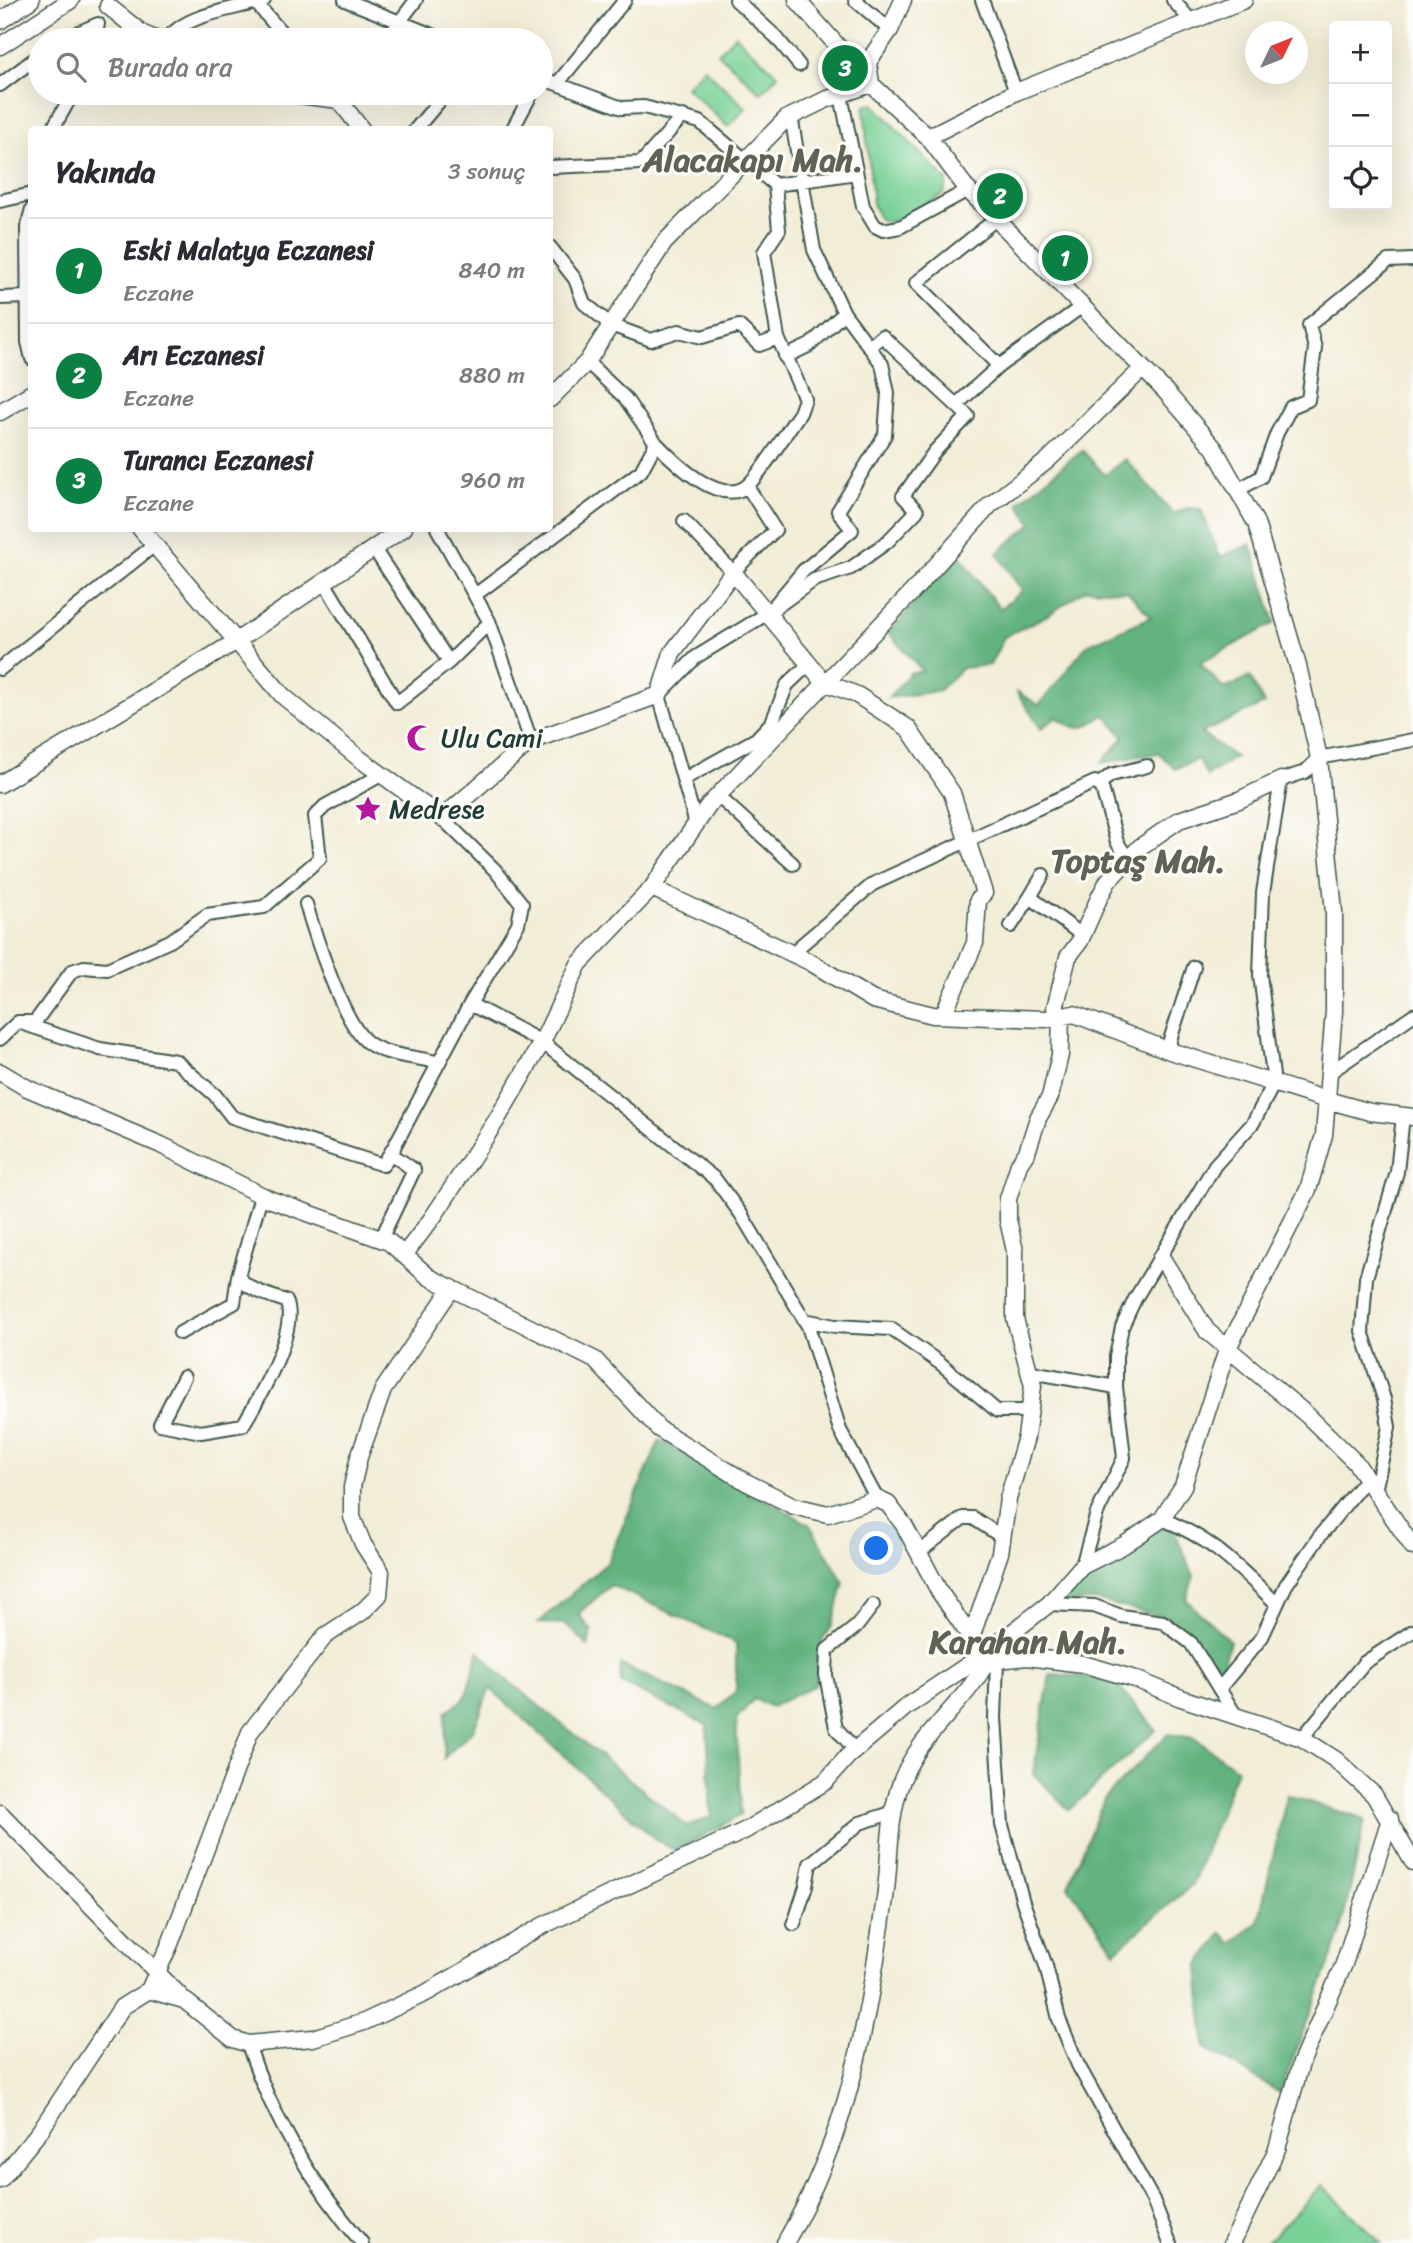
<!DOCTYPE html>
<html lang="tr">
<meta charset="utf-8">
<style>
body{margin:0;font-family:Sriracha,sans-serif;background:#f2f2f3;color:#2b2b33}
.controls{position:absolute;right:21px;top:21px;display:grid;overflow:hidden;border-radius:7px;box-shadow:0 7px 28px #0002}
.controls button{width:63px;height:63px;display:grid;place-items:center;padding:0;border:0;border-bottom:2px solid #e1e1e2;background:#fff;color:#2b2b33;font:35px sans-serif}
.compass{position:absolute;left:1245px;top:21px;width:63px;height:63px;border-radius:50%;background:#fff;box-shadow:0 7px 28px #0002;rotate:47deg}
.you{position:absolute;left:877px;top:1549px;width:24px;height:24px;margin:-18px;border:5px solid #fff;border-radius:50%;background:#1a73e8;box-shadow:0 0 0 10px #1a73e833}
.badge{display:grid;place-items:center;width:46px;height:46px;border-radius:50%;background:#0b8043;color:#fff;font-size:23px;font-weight:700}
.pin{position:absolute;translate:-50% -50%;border:4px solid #fff;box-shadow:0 2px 7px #0006}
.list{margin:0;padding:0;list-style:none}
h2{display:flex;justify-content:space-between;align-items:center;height:91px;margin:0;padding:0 28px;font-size:30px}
h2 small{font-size:23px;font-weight:400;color:#7c7c81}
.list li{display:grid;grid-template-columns:46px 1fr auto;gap:21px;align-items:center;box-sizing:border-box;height:105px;padding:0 28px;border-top:2px solid #e1e1e2}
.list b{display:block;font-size:26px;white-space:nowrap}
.list p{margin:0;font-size:23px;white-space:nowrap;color:#7c7c81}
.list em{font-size:23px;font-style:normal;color:#7c7c81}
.icon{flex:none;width:38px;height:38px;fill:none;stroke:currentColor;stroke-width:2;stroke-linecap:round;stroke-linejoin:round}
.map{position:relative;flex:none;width:1413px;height:2243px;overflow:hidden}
.search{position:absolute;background:#fff;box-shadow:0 7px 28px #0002;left:28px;top:28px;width:525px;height:77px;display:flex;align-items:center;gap:18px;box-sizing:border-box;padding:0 24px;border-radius:38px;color:#7c7c81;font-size:26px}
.panel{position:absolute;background:#fff;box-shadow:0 7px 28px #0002;left:28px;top:126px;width:525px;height:406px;border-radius:7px}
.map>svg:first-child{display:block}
.green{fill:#79d197;stroke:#4c8766;stroke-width:2}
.forest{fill:#62b380;stroke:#40785a;stroke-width:2}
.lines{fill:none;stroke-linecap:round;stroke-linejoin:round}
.street-casing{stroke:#3f574c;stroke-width:16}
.secondary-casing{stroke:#3f574c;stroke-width:19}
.street{stroke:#fff;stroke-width:12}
.secondary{stroke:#fff;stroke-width:16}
.labels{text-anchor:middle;stroke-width:6;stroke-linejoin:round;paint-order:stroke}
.poi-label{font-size:26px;fill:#1f3d34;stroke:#fdfcf7;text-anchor:start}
.district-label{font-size:33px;font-weight:bold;fill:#616256;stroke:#fdfcf7}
</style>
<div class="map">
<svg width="1413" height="2243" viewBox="0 0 1413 2243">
<rect width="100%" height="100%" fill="#fdfcf7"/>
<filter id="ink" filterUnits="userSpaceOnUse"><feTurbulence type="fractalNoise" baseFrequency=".0143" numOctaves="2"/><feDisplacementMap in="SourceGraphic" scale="14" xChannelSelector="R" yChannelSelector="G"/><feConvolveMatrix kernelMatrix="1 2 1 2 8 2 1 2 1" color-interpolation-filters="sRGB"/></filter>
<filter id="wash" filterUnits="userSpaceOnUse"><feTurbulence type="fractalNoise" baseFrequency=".00686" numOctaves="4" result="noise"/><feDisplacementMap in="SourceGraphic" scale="28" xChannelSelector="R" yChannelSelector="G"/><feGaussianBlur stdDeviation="1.57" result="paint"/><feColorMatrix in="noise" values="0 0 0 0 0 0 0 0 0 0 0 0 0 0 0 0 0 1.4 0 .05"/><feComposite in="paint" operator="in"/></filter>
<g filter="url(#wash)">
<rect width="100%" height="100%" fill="#f2edd7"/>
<path class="green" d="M735,35l43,40 -17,18 -43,-40z
M704,68l42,40 -18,19 -42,-40z
M868,104h5l74,77 -3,13 -54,29 -11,-4 -6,-14 -9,-97z
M1322,2185l59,58h-115z"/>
<path class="forest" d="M1082,450l23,25 20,-16 48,55 14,-6 14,1 19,48 31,-13 24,79 -75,40 24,26 26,-12 14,27 -63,29 34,24 -28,19 -9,-17 -23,10 -16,-16 -58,10 23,-26 -19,-22c-25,14 -24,19 -49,2l-15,12 -25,-38 23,14 48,-60 64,-28 -24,-26 -41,-2 -36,25 -46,23 -14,28 -28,3 -24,23 -50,7 23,-26h12l-34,-39 69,-80 42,56 22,-18 -25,-38 35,-29 -14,-21z
M660,1440l149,84 35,59 -13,45 -9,12 -7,45 -44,22 -17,-8 -18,20 5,96 -65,36 -21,-12 -165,-151 -16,41 -30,29 2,-46 19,-14 14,-47 22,24 186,151 24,-9 -4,-92 -86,-42 -1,-19 97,45 19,-18v-48l-125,-58 -33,29 14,17 -4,15 -22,-22 -28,-1 69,-60z
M1162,1519l12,11 20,46 -8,24 44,41 -8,28 -56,-51 -71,-18 -40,5 27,-39z
M1050,1674l62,5 44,51 -87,80 -36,-37z
M1168,1734l26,4 43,31 -45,116 -77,66 -47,-65 36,-87z
M1287,1795l78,25 -25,115 -60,158 -75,-46 -7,-81 24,-33 9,10 27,-20z"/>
</g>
<g filter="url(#ink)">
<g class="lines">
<defs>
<path id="street" d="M345,0l100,40
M736,0l40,37 23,28
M855,0l35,30
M982,0l34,92
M1173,0l19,22
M256,3l32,37
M61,40l37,-16 -4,16
M167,40c18,-27 68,-30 97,-40
M386,40l30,-40
M541,78l81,30 22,-1 56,15 75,63 81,-12
M557,84l68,-84
M0,85l40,-30
M841,95l22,111 12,20 8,4 17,-3 68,-37
M791,116l23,134 30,63
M52,130l21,-37
M415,130l31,-37
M512,130l20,-37
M550,167l91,-4 42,-47
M0,201l32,-7
M32,209l-5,18 1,115 4,17
M996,219l-80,64 83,83 85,-61
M550,247l25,32 9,24 27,22 40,15 28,-9 23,6 37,-11 20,19 19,-7
M0,298l28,-1
M785,357l25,-12 34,-32 38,51 6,29 -3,42 -47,76 14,19 -49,41 -35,42 46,-33 37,-12 36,-26 30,-31 -14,-15 32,-45 33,-35 -86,-80 -13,11
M956,405l43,-39
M656,443c17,18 65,66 92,42 16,-15 38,-53 52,-72l5,-14 -27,-61 -14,-86 15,-22 -4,-45
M1238,490l23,-13 16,-44 14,-26 17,-7 7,-52 -6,-23 79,-64 25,-1
M684,521l49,51 42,-42 -28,-44
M437,528l52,93 42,120
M374,549l75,113 40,-39
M324,582l73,121 52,-41
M475,595l166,-124 15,-28 -31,-45 -38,-36
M0,669l153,-123
M684,779l72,-40 16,-17 15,-37 22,-21
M1099,784l12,-9 36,-9
M718,796l75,68
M442,818l53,52 27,34 -4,20 -48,80
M696,824l-37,-129 37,-38 72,-44
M1043,875l-13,22 52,38
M306,904c9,31 37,119 61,138 19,15 49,14 72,21
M1011,926l19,-29
M798,956l2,-10 73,-62 222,-102 7,6 15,54 11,17
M24,1024l76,25 76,12 39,34 17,22 151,48 11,-18
M0,1039l18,-17h17l37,-51 12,-4 23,2 63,-28 37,-26 57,-8 56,-49 -5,-42 10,-10 56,-31
M1170,1051v-11l24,-73
M1329,1073l84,-58
M381,1239l33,-69 -21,-15 1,-8 76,-143 72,38 173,137 26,35 67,112 32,104 37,69
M804,1320l31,6 56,3 49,34 57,48h31
M180,1333l54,-30 4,-27
M1031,1372l85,15
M184,1377l-24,47 41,8 42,-7c15,-25 57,-97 43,-124 -15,-5 -39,-11 -48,-25l23,-80
M1375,1491l14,-64 -5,-28 -22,-68 4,-53 31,-106 6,-56
M1162,1519c51,20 76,48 115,85
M918,1553l45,-35h10l29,19
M1082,1566l15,-53 27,-55 -8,-71v-31l6,-29 13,-28 80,-134 38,-42 21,-40 -14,-108 3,-82 18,-113 24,-8 14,-14 94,-18
M1049,1604l45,2 27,10 42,6 28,21 45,73
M997,1660l-2,58 7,107 21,77 23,64 13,53 19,46 75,135 17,43
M1219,1689l43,-52 24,-52 33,-48 47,-58
M1302,1738l62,-75 49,-32
M855,1750l-19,-22 -10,-53 1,-25 30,-24 16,-21
M794,1924l12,-38 4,-22 50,-41 34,-11
M248,2044c23,72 65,141 114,199"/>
<path id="secondary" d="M108,6l35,28 15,6
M0,21l31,-21
M0,46l71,-46
M283,93l56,7 23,30
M928,137l88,-45 228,-92
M550,399l37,-37 77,-119 122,-124 39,-19 46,-16 -3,-22 22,-32 13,-30
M0,412l32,-19
M140,528l143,168 77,63 82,59 89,-77 128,-46 13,-42 61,-81 91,110 33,13 51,33 44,65 32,100 -6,7 -3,43 -32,72
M0,784l235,-142 169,-114
M652,888l158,74 63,38 60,15 113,4 28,-5 96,37 157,49 43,12 43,5
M0,1072l27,16 134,57 108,54 120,43 40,35 166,83 64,69 87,53 48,24 34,8 49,-15 11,5 16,21 35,66 44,64 14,5 30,-3 56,7 52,15 46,19 121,40 34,22 38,35 39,67
M404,1255l29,-38 63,-96 46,-79 37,-78 73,-76 57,-83 206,-216 75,-84 57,-44 95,-92
M1161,1257l46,74 100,84 49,48 57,84
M971,1638l29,-85 8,-54 18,-62 7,-51 -18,-67v-68l-7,-31v-21l11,-35 8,-12 11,-34 12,-21 10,-42 1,-41 -6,-6 13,-51 12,-16 19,-43 9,-17 32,-34 39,-27 60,-20 42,-20
M0,1813l182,185
M149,1990l21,-46 80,-212 75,-96 37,-24 17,-17 2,-23 -18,-28 -11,-27v-30l7,-30 24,-67 69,-102
M0,2180l40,-49 82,-124 27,-17 35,10 49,39 15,5 65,-6 51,-16 62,-29 118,-68 202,-95 79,-48 23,-26 59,-50 76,-51 66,-51 33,-38 42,-21 38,-26 21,-33 44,-136 81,-160 16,-55 10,-124v-99l-15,-154 -21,-92 -42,-143 -42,-75 -48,-56 -198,-202 -40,-53 -57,-53 -74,-84
M785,2243c65,-112 82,-219 100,-345 5,-35 3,-72 13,-106 15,-56 67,-85 91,-135
M1232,2243l45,-94 24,-86 43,-99 46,-145"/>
</defs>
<use href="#street" class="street-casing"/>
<use href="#secondary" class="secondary-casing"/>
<use href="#street" class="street"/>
<use href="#secondary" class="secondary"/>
</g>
</g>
<defs>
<symbol id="mosque-bare" viewBox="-9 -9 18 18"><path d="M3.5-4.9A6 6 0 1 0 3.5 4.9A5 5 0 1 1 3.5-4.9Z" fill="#b5179e" stroke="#fdfcf7" stroke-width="2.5" paint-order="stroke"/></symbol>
<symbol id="sight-bare" viewBox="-9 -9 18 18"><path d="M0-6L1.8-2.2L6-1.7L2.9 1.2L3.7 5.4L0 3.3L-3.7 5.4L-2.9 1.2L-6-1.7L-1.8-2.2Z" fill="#b5179e" stroke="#fdfcf7" stroke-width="2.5" paint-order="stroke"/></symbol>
</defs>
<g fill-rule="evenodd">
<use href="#mosque-bare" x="401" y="719" width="38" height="38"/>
<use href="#sight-bare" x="349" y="790" width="38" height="38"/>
</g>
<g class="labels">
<g class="poi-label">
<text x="441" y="747">Ulu Cami</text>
<text x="389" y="818">Medrese</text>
</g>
<g class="district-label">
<text x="753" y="171">Alacakapı Mah.</text>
<text x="1138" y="872">Toptaş Mah.</text>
<text x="1028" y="1653">Karahan Mah.</text>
</g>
</g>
</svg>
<div class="controls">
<button>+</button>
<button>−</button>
<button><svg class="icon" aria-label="locate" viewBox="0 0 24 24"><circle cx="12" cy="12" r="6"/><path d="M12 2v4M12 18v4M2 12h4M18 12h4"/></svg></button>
</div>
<svg class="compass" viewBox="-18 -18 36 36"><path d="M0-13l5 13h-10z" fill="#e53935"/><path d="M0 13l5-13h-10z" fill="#7c7c81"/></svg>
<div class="you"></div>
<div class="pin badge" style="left:1065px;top:258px">1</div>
<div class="pin badge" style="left:1000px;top:196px">2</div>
<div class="pin badge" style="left:845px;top:68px">3</div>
<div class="search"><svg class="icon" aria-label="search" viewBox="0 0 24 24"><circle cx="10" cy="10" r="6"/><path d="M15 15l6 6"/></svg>Burada ara</div>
<section class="panel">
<h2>Yakında<small>3 sonuç</small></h2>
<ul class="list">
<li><span class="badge">1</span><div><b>Eski Malatya Eczanesi</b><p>Eczane</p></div><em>840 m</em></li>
<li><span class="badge">2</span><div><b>Arı Eczanesi</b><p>Eczane</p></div><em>880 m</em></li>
<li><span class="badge">3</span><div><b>Turancı Eczanesi</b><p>Eczane</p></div><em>960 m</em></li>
</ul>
</section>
</div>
